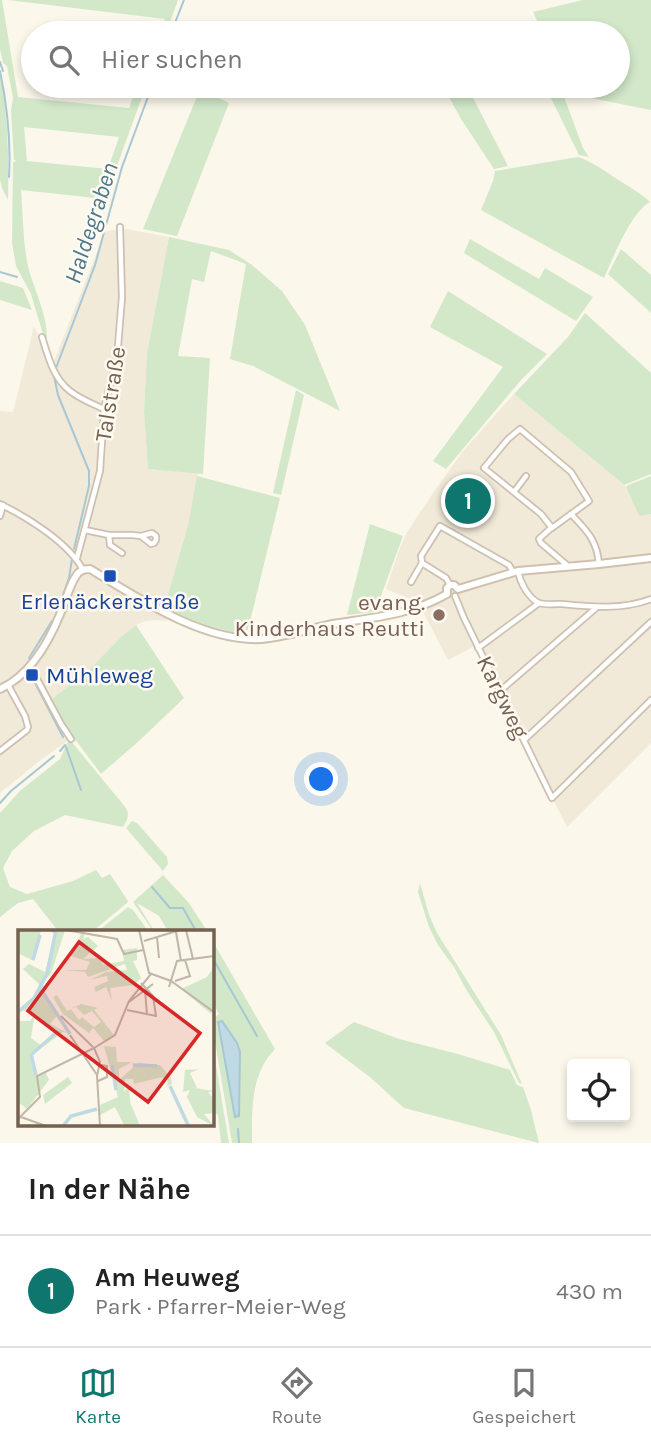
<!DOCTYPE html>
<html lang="de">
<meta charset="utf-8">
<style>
body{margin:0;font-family:Karla,sans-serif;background:#f2f2f2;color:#222}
.controls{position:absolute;right:21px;bottom:21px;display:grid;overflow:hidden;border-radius:7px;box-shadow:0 4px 10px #0003}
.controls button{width:63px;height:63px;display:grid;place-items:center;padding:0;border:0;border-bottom:2px solid #e0e0e0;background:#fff;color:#222;font:35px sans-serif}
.you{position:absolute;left:322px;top:780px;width:24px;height:24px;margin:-18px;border:5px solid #fff;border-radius:50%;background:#1a73e8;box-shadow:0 0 0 10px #1a73e833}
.badge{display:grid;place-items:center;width:46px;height:46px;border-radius:50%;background:#0f766e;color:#fff;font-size:23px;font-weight:700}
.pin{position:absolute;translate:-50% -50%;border:4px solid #fff;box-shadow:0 2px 7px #0006}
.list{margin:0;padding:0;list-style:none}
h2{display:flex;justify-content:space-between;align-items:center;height:91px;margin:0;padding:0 28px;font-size:30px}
h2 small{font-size:23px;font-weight:400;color:#767676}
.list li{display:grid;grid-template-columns:46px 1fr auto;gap:21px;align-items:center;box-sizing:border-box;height:112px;padding:0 28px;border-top:2px solid #e0e0e0}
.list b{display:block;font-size:26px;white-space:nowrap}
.list p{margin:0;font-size:23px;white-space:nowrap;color:#767676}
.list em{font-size:23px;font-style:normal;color:#767676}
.icon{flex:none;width:38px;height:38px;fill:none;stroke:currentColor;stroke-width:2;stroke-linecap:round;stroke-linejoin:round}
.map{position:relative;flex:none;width:651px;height:1143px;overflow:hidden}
.search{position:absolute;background:#fff;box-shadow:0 4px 10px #0003;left:21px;right:21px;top:21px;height:77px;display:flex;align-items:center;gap:18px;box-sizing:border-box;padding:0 24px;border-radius:38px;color:#767676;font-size:26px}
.sheet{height:203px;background:#fff}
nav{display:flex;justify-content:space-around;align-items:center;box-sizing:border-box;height:98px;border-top:2px solid #e0e0e0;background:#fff;font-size:19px;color:#767676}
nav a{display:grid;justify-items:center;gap:4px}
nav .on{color:#0f766e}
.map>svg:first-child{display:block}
.residential{fill:#f2ead9}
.green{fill:#d2e8c9;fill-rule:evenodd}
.water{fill:#c0dae3;stroke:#a7c7d4;stroke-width:2}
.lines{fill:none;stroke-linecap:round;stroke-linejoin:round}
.stream{stroke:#a7c7d4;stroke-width:2}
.street-casing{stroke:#cdc0b1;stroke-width:8}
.secondary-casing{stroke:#cfc1ae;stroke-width:10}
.street{stroke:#fff;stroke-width:4.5}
.secondary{stroke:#fff;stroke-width:6}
.transit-dot{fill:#1a4fb4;stroke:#fefaf1;stroke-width:2.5}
.education-dot{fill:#8d6e63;stroke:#fefaf1;stroke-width:2.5}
.labels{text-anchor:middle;stroke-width:5;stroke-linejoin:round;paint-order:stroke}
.street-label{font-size:23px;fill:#74614f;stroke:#fefaf1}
.transit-label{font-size:23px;fill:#164399;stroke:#fefaf1}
.education-label{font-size:23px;fill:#785e54;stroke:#fefaf1;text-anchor:end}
.water-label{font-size:24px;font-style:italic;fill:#4e798c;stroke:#fefaf1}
.inset-river{fill:none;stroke:#c0dae3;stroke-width:3.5}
.inset-road{fill:none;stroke:#c1b6a7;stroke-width:2}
.view{fill:#d62828;fill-opacity:0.15;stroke:#d62828;stroke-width:3.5}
.inset-edge{fill:none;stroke:#74614f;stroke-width:3.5}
</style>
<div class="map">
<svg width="651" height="1143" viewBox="0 0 651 1143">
<rect width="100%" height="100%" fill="#fbf7ea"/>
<path class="residential" d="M120,228l49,9 -22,116 -3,59 4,57 50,4 -10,52 -24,83 8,4 -3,7 -4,2 -7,-1 -13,1 -9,4 -14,11 -32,33 -38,31 11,23 10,14 -31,22 -42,34v-382l13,1 21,-86 18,40 53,-134z
M514,394l112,93 13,29 12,-2v229l-84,84 -92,-181 -27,14 -30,-58 -32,-13 13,-39 8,-18 28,-42 28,-39z"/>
<path class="green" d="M0,0h2l16,97 111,11 8,-22h9l-41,113 -84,-9c2,23 2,54 7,76 5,22 23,55 18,78l-15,-50 -15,-28 -4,-23 1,-81 4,-1 -3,-1 -3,-50 2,-12 -6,-32 -4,-3 -3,-14zM24,127l95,10 -11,32 -81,-8z
M8,0h170l-12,33h-7l6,-14z
M583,0h68v110l-85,-17 -3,-7h55v-53h-75l-10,-21z
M0,73c8,41 9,86 8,127l-6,-12 -2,-9z
M443,86h24l41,80 -14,3 -33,-50z
M545,86h15l23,62 6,9 -10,-2z
M200,89l29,14 -52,133 -34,-7z
M578,157c12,4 19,9 30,16 14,10 29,17 42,29 -19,10 -37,56 -46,76l-123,-68 12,-29 2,-10z
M169,237l60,13 23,15 30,26 23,34 35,86 -87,-45 -23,-7 16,-95 -35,-13 -7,31 -12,-3 -14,77 32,2 -7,116 -55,-5 -4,-57 3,-59z
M470,239l69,40 6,-11 48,29 -17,24 -112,-68z
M621,249l30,26v38l-43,-39z
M0,281l23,7 9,22 -32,-10z
M448,291l99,63 -26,26 -75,89 -13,-8 70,-94 -73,-40z
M585,313l66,60v101l-27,11 -110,-91 54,-57z
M296,390l8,5 -23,100 -8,-2z
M197,476l83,22 -32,132h-3l-2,5 -37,-10 -42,-17 24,-83z
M651,476v38l-12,2 -13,-29 2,-2z
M370,524l33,12 -28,76 -28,3z
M136,625l48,73 -44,42 -39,34 -38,-51 -12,-23 39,-31 32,-33z
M71,741l55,67c4,8 1,12 -3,19l-58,-12 -31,16 -22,20 -9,17 7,19 17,7 46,-13 23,-11 6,8 8,-4 18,27 -1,2 -34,28h-35l-25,-32 -15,4 -18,14v-104l21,-23 39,-31 7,-16z
M132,821l5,2 30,34 1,7 -5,7 -37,-43z
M163,875l26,28 18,28h-39l-9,-15 -22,-13 17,28h-1l-20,-29z
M420,883l9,32 8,18 64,102 21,49 -3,-1 -25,-51 -27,-41 -13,-24 -16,-22 -9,-18 -11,-35z
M128,907l5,3 15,21h-50z
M212,940l63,109c-25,26 -23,61 -23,94h-20l-20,-120v-8l2,3 5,-4 -7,-12zM219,1022l21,30 -1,64h-4z
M354,1022l45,17 59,15 52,16 7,15 6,2 8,23 8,33 -135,-35 -33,-30 -46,-35z
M212,1041l17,102h-8l-3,-28 -6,-4z"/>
<path class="water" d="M222,1021l15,22 3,9 -1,64 -4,1 -17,-95z"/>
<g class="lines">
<path class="stream" d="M171,33l13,-33
M0,62l3,9
M0,71c7,34 11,71 9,106
M0,272l17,5
M56,368l39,-103 27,-98 30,-81
M54,376l4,19 31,76v15l-15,63
M57,611l12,-33 3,-19
M29,658l23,-37
M32,677l31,60
M66,747l15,43
M60,751l5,-6
M0,803l11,-12 43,-35
M152,887l18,21h13l13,23
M212,957l45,79
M238,1129l1,14"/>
<defs>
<path id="street" d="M42,337c6,19 11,41 28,54 10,8 23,13 34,18
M520,429l51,43 18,29 -37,27 -11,-14 -57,-46 24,-29z
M514,492l12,-16
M0,504c27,13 69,39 83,66
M571,514c16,17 26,26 28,50
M0,516l3,-11
M551,528l-12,11 2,4 27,23
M85,530l24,5h23l9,1 10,8 3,-1 2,-3v-4l-4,-3 -11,3
M109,535l1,10 12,8
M77,558l23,-87 4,-62 13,-51 5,-61 -2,-70
M518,571c2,11 10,27 21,32 6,2 17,1 23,1 29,3 61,6 89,-5
M411,582l11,-19
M450,585l-4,-7 -24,-15 -1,-7 19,-30 69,39 4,7
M455,596l9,22 88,180 99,-98
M478,648l61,-45
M30,666l31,58 10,15
M500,691l96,-83
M524,740l127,-118
M0,751l27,-21 1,-3 -3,-11 -17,-31"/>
<path id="secondary" d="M0,689c31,-14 49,-47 61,-77 5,-11 8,-26 15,-36 3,-6 8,-7 14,-7 48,29 113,73 171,70 26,-2 52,-12 78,-16 39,-6 73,-9 108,-29v-6l3,-3h4l4,4 60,-18 81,-7 52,-6"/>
</defs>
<use href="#street" class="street-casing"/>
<use href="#secondary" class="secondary-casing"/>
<use href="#street" class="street"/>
<use href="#secondary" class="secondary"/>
</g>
<g class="transit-dot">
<rect x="103" y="569" width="14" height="14" rx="3.5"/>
<rect x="25" y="668" width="14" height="14" rx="3.5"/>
</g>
<circle class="education-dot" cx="439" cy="615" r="7"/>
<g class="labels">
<g class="street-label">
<text transform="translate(110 394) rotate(-81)" y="8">Talstraße</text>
<text transform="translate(503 697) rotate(64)" y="8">Kargweg</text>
</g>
<g class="transit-label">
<text x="110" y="609">Erlenäckerstraße</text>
<text x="46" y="683" text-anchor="start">Mühleweg</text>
</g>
<g class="education-label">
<text x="425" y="610">evang.<tspan x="425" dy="26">Kinderhaus Reutti</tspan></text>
</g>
<g class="water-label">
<text transform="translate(91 223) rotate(-72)" y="8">Haldegraben</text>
</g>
</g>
<g transform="translate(18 930)">
<rect width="196" height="196" fill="#fbf7ea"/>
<path d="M0,0h23l-7,31 -16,-8zM30,0h17l-14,44 -10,10 5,3 -2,7 -4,-3 17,25 -7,8 18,9 -5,-1 -31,23 4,21 10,-3 3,7 -22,29 -9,-7v-81h12l4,-5 -11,-6 -5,4v-6l4,2 16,-16 1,-10 -16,-15 6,-5 16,8 10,-38zM16,88l25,13 -17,15 -11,-8zM67,3l-2,6 5,-2 10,9 -15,13 17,-1 3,7 21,-4 -2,-11 15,-2v12l-4,1 8,17 -8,7 -23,3 2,13 -6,-14 -10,5 -2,-5 14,-6 -1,-5 -17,4 16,-8 21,-2 -2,-6 -37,13 -3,-5 -22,-2h23l4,-8 -19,-6 10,-22zM196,37v44l-4,2 -29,-24 26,-12zM39,65l10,16 14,-7 17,4 -4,2 20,25 -9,7 -12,-14 -4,5 -7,-5 -19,-14 -10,-17zM57,76l9,9 8,-4 9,11 -7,5 -12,-10 -3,3 -8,-11zM86,116l12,1 1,15h15l-13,7v11l19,-17 22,2 11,13 1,6 -5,2 1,-6 -6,-3 -28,7 -1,-5h-8l-1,13 5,-7 1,17 10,24 -16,-1 -9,-18 -15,8v-10l18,-8zM181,139l-9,4 7,15 -9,-1 26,4 -6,1 6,7v14l-10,1 10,12 -17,-9 -10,-20 3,-7 -7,2 2,-22zM50,147l4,6 -27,21 -2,-9z" fill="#d2e8c9" fill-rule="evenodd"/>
<path class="inset-river" d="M15,30l7,-25M19,62l5,-1 28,43M0,82l16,-14 13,-24 9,-44M13,124l5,21M14,124l26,-23M94,135l4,25M115,135l24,1M152,156l18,39M45,196l8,-10 26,-7"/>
<path class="inset-road" d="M48,0l51,9 7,15 19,-4M121,0l10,43 22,8 43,31M168,0l7,29M158,2l5,29M139,7l2,21M126,11l36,-11M157,51l15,-5 -5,-16M151,57l8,-26 37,-5M127,60l2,25M111,72l24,-18M109,80l29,6 -3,-20 -12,-13M43,86l32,31M52,105l27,40M76,118l21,-13 14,-34 22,-27M76,118l6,14 -3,14 3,50M80,151l9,-4v-11l-6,-1M3,187l25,9M0,189l22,-22 -3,-21 57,-28"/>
<path class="view" d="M61,12l121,91 -52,69 -120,-91z"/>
<rect width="196" height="196" class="inset-edge"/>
</g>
</svg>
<div class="controls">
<button><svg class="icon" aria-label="locate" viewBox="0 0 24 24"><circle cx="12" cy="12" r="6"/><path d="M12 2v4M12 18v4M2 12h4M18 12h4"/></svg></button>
</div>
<div class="you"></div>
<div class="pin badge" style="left:468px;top:501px">1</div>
<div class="search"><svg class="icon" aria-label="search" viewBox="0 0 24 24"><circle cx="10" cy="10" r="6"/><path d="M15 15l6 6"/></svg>Hier suchen</div>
</div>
<section class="sheet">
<h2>In der Nähe<small></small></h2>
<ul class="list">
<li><span class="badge">1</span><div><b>Am Heuweg</b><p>Park · Pfarrer-Meier-Weg</p></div><em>430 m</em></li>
</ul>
</section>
<nav>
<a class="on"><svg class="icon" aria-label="map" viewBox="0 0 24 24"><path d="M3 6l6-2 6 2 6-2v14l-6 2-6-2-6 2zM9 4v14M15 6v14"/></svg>Karte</a>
<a><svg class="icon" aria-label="directions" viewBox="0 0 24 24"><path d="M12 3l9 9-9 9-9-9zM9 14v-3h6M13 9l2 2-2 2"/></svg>Route</a>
<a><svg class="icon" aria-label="saved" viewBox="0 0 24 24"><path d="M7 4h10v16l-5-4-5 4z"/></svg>Gespeichert</a>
</nav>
